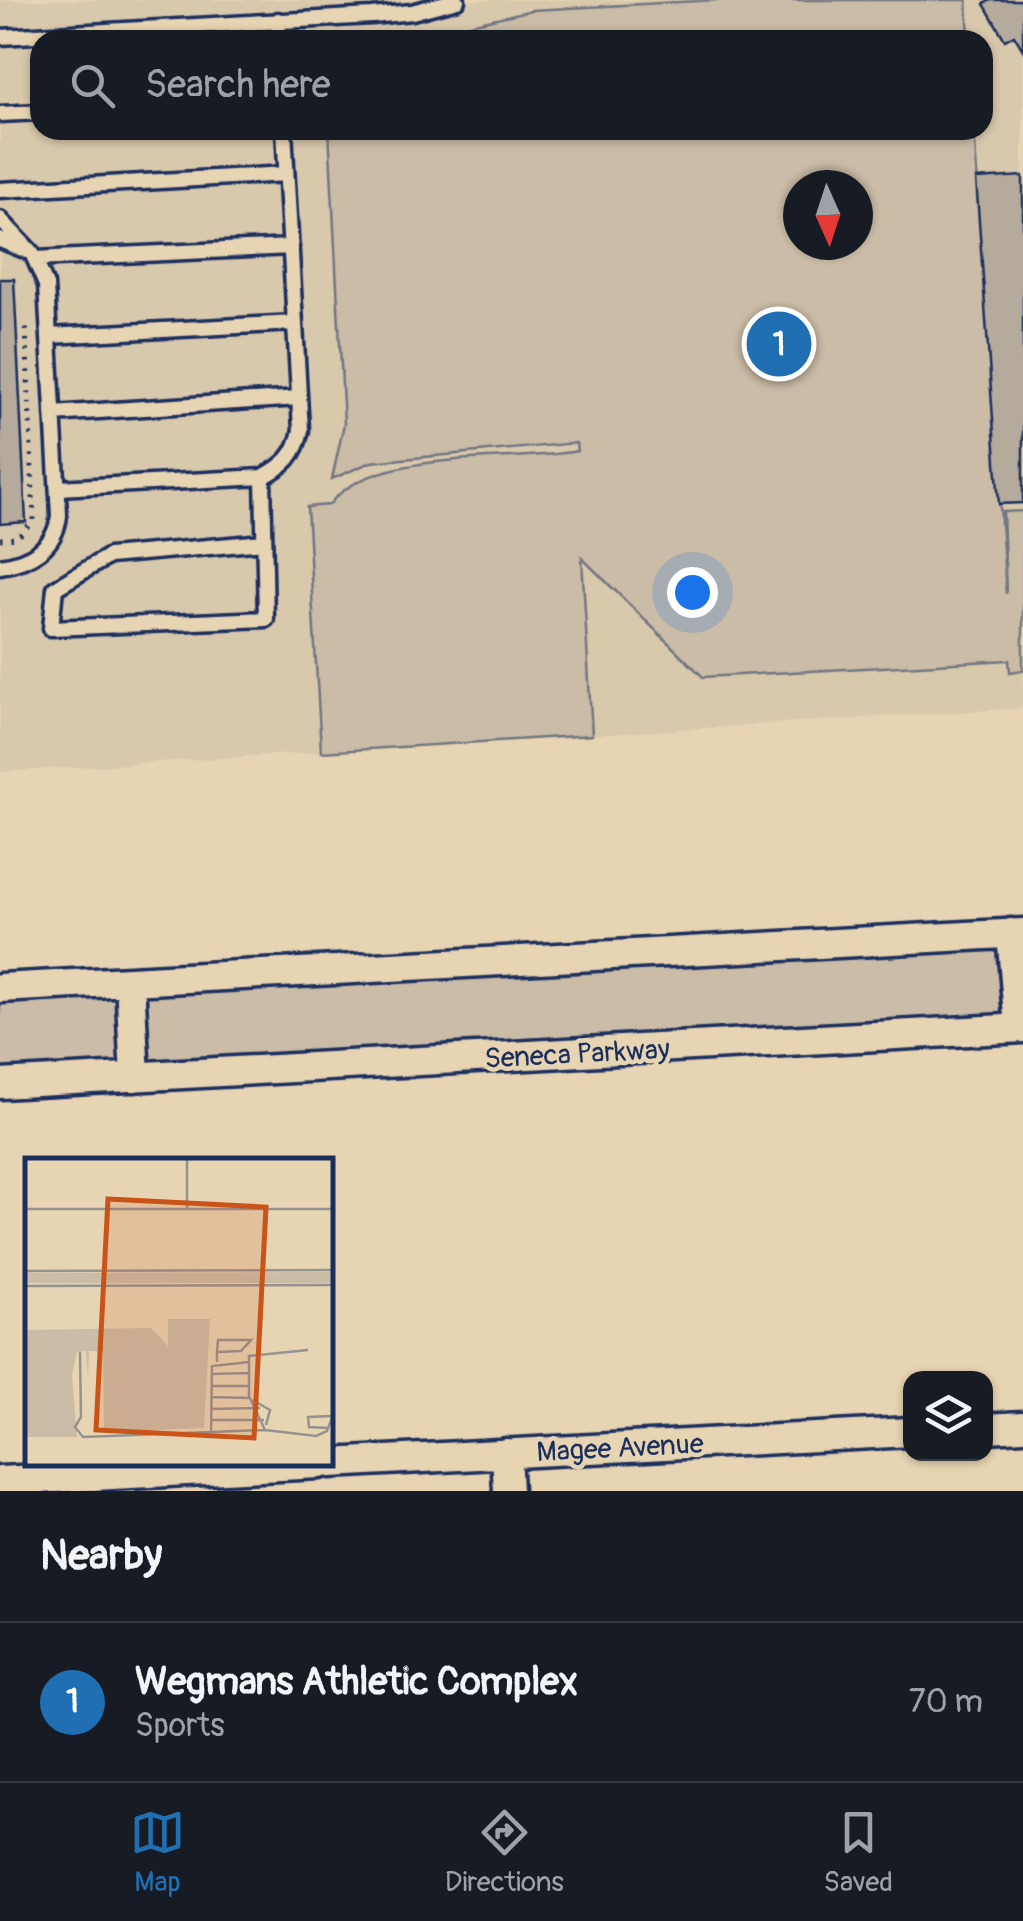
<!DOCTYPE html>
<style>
body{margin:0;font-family:Pangolin,sans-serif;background:#242831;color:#f1f3f6}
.controls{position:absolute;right:30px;bottom:30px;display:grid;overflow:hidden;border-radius:20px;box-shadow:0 2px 8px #0004}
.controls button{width:90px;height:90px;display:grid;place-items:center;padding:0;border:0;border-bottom:2px solid #363941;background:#171b24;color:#f1f3f6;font:50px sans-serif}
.compass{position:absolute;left:783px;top:170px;width:90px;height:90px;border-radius:50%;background:#171b24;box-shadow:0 2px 8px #0004;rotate:177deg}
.you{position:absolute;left:692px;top:592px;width:35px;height:35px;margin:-25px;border:8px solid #fff;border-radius:50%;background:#1a73e8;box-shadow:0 0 0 15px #1a73e833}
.badge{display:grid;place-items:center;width:65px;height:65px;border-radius:50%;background:#1f6fb2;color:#fff;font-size:32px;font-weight:700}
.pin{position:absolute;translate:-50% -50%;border:5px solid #fff;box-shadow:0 2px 10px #0006}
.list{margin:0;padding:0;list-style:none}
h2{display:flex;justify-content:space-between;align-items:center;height:130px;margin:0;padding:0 40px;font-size:42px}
h2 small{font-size:32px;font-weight:400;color:#9ea1a6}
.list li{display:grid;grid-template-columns:65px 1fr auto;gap:30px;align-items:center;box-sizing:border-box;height:160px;padding:0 40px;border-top:2px solid #363941}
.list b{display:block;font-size:38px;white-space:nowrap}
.list p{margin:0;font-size:32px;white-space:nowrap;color:#9ea1a6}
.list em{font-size:32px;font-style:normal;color:#9ea1a6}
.icon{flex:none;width:55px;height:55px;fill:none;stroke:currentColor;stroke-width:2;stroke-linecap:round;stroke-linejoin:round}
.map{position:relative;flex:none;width:1023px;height:1491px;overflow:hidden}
.search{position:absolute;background:#171b24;box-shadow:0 2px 8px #0004;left:30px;right:30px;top:30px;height:110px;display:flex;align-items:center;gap:25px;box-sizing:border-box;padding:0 35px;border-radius:30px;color:#9ea1a6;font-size:38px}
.sheet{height:290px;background:#171b24}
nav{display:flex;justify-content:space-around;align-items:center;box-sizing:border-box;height:140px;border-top:2px solid #363941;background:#171b24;font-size:28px;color:#9ea1a6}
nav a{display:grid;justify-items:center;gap:5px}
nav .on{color:#1f6fb2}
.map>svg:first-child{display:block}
.built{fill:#d8c8ac;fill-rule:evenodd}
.green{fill:#cabca6;stroke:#727682;stroke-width:2.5;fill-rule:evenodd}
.building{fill:#b4ab9d;stroke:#1b2f5e;stroke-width:2.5}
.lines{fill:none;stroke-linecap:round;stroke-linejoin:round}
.service-casing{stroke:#1b2f5e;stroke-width:21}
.minor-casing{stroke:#1b2f5e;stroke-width:35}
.path{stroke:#1b2f5e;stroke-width:5;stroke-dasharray:2.5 8;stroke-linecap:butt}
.service{stroke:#e7d4b2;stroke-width:14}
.minor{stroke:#e7d4b2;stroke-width:28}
.labels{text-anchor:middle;stroke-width:9;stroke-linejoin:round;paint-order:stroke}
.street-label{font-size:28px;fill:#1b2f5e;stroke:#e7d4b2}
.inset-road{fill:none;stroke:#959290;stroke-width:2.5}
.view{fill:#c95318;fill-opacity:0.15;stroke:#c95318;stroke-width:5}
.inset-edge{fill:none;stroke:#1b2f5e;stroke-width:5}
</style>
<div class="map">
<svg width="1023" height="1491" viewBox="0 0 1023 1491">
<rect width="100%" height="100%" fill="#e7d4b2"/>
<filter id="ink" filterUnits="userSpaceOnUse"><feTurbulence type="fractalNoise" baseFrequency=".01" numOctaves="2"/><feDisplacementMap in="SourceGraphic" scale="20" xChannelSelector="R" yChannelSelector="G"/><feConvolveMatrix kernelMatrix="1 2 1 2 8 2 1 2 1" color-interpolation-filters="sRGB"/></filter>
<g filter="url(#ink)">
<path class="built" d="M0,0h1023v708l-1023,64zM40,40h943v90h-943zM798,185h60v60h-60z"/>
<path class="green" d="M716,0h251l2,40h-569l132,-30z
M329,130h645l32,464 -3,-82 20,-1v159l-13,2 -1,-12 -306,17 -121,-119 10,177 -271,17 -14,-245 22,-2c43,-58 180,-41 248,-54l-1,-8 -205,19 -39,17 12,-55zM798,185h60v60h-60z
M1023,947v70l-1023,55v-71z"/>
<path class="building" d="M991,0h32v50l-9,-15 -9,5 -21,-36z
M1023,176v327l-24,1 -23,-325z
M0,279h14l12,243 -26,2z"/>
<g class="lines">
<defs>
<path id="service" d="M278,20l1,20
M0,37l372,-21 40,-4 45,-12
M0,114l40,-2
M0,190l286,-16
M0,219l32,34 14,32 13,230c-3,32 -29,47 -59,51
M0,240l27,11
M35,259l256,-12
M49,336l246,-13
M53,414l246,-16
M263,477l3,142 -215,9 4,-40 54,-32 155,-14
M58,488l205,-11c22,-12 33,-22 38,-47l-17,-300"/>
<path id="minor" d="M1011,933l8,95
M130,981l5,96
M0,988l1023,-55
M0,1084l1023,-56
M986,1428l37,-2
M506,1453l2,38
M330,1463l580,-31
M0,1481l319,-17"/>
</defs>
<use href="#service" class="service-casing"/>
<use href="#minor" class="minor-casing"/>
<path class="path" d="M0,539l17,-1 17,-18 -8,-194"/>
<use href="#service" class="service"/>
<use href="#minor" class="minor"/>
</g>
</g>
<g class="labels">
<g class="street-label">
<text transform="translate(577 1053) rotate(-3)" y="10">Seneca Parkway</text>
<text transform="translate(620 1447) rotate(-3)" y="10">Magee Avenue</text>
</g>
</g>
<g transform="translate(25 1158)">
<rect width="308" height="308" fill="#e7d4b2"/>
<path d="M307,114l1,11h-308v-10zM143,161h42l-6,109 -100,4 -1,-81h-14l-1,27 -2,-27 -9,1 -5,23 5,62h-52v-107l126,-2 17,18z" fill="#cabca6"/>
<path class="inset-road" d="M162,0v51M0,51h308M0,113l308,-1M0,128l308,-1M55,194l1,65 -6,10 8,10 182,-7 51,6 11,-5 6,-16M192,204v-10l1,-12h33l-10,11 -24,1M186,216l38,-1M186,228h38M186,239l39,1M228,242l17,10 -4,15M186,251l49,-1M186,262h53M303,270l-19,-1 -1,-10 23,-1M240,272l-16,-34v-40l59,-6M186,275l1,-67 37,-4"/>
<path class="view" d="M83,41l158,8 -12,231 -158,-8z"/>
<rect width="308" height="308" class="inset-edge"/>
</g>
</svg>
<div class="controls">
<button><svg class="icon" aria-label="layers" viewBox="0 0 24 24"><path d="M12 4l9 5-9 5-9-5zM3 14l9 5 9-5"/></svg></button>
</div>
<svg class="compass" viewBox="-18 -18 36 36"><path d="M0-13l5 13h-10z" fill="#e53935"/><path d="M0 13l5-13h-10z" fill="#9ea1a6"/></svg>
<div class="you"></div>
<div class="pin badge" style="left:779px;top:344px">1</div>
<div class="search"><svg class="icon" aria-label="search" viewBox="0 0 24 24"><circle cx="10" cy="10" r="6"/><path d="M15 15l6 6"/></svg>Search here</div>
</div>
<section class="sheet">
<h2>Nearby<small></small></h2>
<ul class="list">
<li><span class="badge">1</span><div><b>Wegmans Athletic Complex</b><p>Sports</p></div><em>70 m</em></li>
</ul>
</section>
<nav>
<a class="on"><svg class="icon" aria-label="map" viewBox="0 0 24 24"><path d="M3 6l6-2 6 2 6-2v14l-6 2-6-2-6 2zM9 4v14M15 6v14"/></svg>Map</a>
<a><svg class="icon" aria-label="directions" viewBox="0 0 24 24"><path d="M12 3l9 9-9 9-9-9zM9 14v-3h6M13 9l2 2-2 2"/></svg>Directions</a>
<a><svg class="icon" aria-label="saved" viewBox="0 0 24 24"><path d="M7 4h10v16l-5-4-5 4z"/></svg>Saved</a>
</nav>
